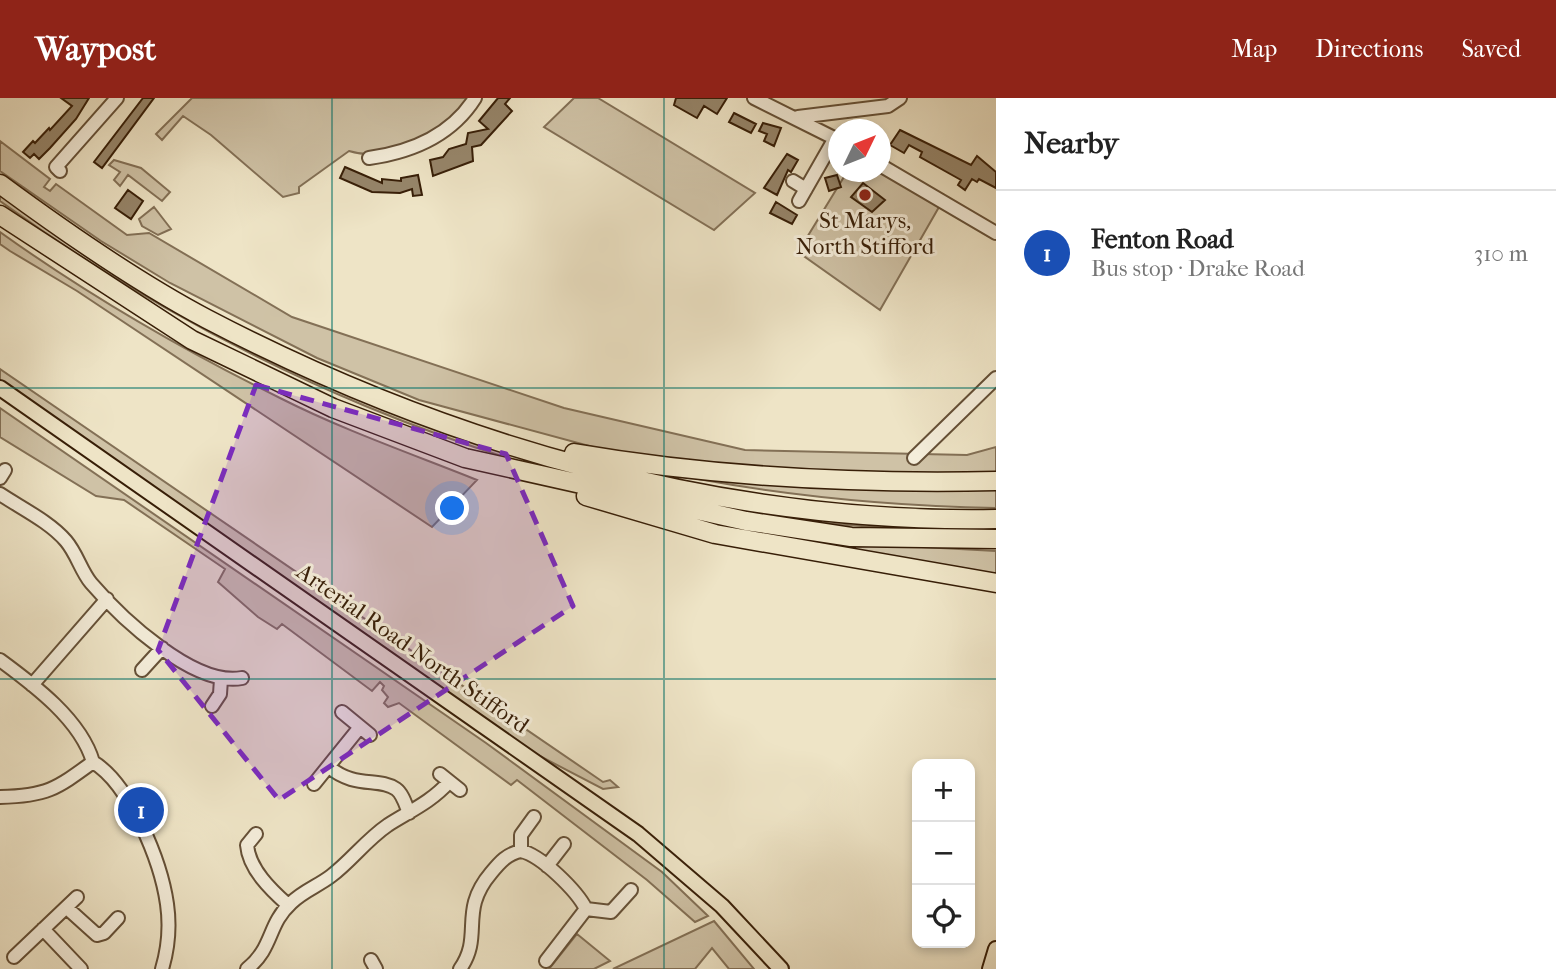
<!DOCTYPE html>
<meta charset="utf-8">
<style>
body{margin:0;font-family:"IM FELL French Canon",serif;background:#f2f2f2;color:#222}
.controls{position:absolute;right:21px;bottom:21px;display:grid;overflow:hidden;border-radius:14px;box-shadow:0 4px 10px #0003}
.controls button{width:63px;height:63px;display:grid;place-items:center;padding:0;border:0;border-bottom:2px solid #e0e0e0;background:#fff;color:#222;font:35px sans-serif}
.compass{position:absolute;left:828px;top:21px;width:63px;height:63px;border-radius:50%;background:#fff;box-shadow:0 4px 10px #0003;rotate:47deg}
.you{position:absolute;left:453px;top:411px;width:24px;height:24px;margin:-18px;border:5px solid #fff;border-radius:50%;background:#1a73e8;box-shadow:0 0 0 10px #1a73e833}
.badge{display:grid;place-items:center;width:46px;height:46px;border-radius:50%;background:#8f2418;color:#fff;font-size:23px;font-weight:700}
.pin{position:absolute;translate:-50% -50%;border:4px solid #fff;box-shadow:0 2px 7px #0006}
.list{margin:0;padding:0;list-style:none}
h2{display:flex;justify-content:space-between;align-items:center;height:91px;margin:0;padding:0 28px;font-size:30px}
h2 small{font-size:23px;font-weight:400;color:#767676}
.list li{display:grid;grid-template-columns:46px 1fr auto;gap:21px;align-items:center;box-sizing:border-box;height:126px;padding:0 28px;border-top:2px solid #e0e0e0}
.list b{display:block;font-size:26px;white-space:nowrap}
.list p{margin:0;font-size:23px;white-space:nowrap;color:#767676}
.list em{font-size:23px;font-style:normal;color:#767676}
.icon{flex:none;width:38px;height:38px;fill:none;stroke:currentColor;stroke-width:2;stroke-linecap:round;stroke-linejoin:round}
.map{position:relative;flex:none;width:996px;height:871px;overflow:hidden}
header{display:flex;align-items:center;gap:42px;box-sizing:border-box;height:98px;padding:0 35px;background:#8f2418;color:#fff}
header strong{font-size:33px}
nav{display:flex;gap:38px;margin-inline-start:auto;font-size:24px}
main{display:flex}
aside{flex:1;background:#fff}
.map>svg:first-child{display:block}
.green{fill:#cfc2a6;stroke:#837056;stroke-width:2}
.building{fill:#96856a;stroke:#371e07;stroke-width:2}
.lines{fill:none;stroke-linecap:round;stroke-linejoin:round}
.minor-casing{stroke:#655037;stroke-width:16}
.major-casing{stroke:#371e07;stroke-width:18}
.highway-casing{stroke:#371e07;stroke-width:21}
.minor{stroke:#f4edda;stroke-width:12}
.major{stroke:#eee4c6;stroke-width:14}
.highway{stroke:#eee4c6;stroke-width:18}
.marked{fill:#7b2cbf;fill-opacity:0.2;stroke:#7b2cbf;stroke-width:5;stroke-dasharray:14 9;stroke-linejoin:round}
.grid{fill:none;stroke:#0f766e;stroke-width:2;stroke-opacity:0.55}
.poi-dot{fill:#8f2418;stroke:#f4edda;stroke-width:2.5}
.labels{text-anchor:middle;stroke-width:6;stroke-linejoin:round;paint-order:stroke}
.poi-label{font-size:23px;fill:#371e07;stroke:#f4edda}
.street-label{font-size:23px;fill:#371e07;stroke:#f4edda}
</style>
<header>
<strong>Waypost</strong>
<nav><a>Map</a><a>Directions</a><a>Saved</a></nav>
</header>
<main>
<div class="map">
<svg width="996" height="871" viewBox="0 0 996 871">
<rect width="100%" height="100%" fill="#eee4c6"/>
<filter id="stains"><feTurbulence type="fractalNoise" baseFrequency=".00286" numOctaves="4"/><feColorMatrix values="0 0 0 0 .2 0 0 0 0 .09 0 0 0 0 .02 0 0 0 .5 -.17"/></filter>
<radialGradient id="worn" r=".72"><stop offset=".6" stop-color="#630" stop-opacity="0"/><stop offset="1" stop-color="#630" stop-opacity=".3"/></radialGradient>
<path class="green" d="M192,0h276c-22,37 -77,66 -119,53l-50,36v6l-16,4 -72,-62 -28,-19 -21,24 -6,-6z
M574,0h24l157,95 -41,37 -170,-103z
M0,43l50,38 -6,8 6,4 6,-7 71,51 22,-2 143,84 272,91 181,42 222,5 29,-8v27l-227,-3 -165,-21 -185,-50 -102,-42 -147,-75 -69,-42 -101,-70z
M114,62l27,8 29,24 -8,9 -34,-26 -8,11 -6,-6 6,-8 -11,-7z
M881,72l58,37 -59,103 -82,-58 49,-80z
M0,97l178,114 413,165 405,53v6c-75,-3 -150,-6 -225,-16 -277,-37 -546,-153 -771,-316z
M154,109l17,22 -13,6 -16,-9 -3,-7z
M0,134c88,63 183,118 280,166 63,32 132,56 197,82l-45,47 -355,-236 -67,-40 -10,-7z
M0,271l603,413 7,-2 8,7 -15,2 -67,-35 -536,-373z
M0,310l486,335 176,129 46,44 -13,6 -48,-42 -130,-100 -6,5 -112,-82 -11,4 -4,-4 4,-6 -6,-7 2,-4 -4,-4 -8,9 -90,-67 -5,5 -19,-12 -40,-35 7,-13 -101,-69 -28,-4 -96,-59z
M699,378l297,10v22c-100,-2 -199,-11 -298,-29z
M729,429l119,16 148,8v27l-268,-47z
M714,823l40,48h-25l-17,-21 -17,21h-82z
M577,836l33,27 -16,8h-45z"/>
<path class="building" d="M61,0h28l-13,21 -26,29 -11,11 -5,-5 -4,4 -7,-6 10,-11 2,2 14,-15 1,2 22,-24z
M143,0h11l-52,70 -8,-6z
M498,0h12l-5,6 7,7 -31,34 -9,2 1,14 -40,15 -3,-16 13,-3 6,-8 17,-5 2,-11 20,-4 -9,-8z
M676,0h51l-10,16 -13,-8 -7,12 -23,-13z
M734,15l22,11 -5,9 -22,-11z
M763,25l18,5 -7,18 -10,-5 3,-7 -8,-3z
M900,32l71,35 6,-9 19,16v16l-17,-9 -2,3 -5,-3 -7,11 -7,-5 3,-5 -41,-23 2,-5 -13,-7 -5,8 -14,-8z
M787,56l11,6 -7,12 -3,-2 -11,25 -13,-7z
M345,69l37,16v-4l19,2v-3l17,-3 4,20 -9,1 -1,-7 -12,4 -28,-1 -32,-14z
M837,77l4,12 -12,4 -4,-13z
M863,85l22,17 -13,12 -21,-15z
M128,92l15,11 -12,18 -16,-11z
M776,104l21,13 -5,9 -22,-11z"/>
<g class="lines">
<defs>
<path id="minor" d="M754,0l84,42
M798,19l90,-11 12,-8
M369,60c43,-6 82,-22 106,-60
M880,67l116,68
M60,73l-4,-4 61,-69
M793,83l13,8
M799,103l36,-63
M914,360l82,-80
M0,380l5,-8
M0,396c21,14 50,28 66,47 11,13 15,30 25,42 30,35 103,104 151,95
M0,562c34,25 81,60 93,102 37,22 68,100 74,142 3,21 1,45 -5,65
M142,572l20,-22
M32,587l75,-86
M212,608l8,-12 1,-15
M342,614l28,23
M329,669c26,22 50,10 67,22 7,5 10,17 13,24
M440,676l20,16
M314,686l46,-57
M0,699c47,-1 56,-8 93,-35
M256,736l-9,11c2,24 24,45 41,60
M521,753v-16l13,-18
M547,768l17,-22
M67,810l30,27 7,-2 14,-15
M586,811l25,3 20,-22
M43,831l38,40
M14,859l63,-60
M371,862l5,9
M247,871c27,-22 20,-44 44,-66 12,-12 27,-17 40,-27 20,-15 35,-36 57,-51 22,-14 43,-23 61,-43
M460,871c24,-34 -2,-57 31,-96 9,-11 16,-19 30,-22 20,4 56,40 65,58l-40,52"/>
<path id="major" d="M0,290l638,446 84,72 59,63
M990,871l6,-20"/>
<path id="highway" d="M0,86c65,48 135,97 207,135 241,126 515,205 789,200
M0,117l192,125 141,68 132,50 281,63 105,16 145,2
M574,355c140,24 280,31 422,28
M586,398l129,38 281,49"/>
</defs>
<use href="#minor" class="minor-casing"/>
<use href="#major" class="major-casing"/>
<use href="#highway" class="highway-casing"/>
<use href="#minor" class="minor"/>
<use href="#major" class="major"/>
<use href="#highway" class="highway"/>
</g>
<path class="marked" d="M256,287l250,69 67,152 -294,194 -121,-150z"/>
<path class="grid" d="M332,0v871M664,0v871M0,290h996M0,581h996"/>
<circle class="poi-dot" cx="865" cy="97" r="7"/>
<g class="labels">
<g class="poi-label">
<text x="865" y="130">St Marys,<tspan x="865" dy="26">North Stifford</tspan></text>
</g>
<g class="street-label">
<text transform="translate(413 550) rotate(35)" y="8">Arterial Road North Stifford</text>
</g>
</g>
<rect width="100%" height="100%" filter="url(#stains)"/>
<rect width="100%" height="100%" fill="url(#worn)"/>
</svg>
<div class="controls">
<button>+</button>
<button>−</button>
<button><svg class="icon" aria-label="locate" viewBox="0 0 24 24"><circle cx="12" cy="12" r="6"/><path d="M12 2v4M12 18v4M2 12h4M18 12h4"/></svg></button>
</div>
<svg class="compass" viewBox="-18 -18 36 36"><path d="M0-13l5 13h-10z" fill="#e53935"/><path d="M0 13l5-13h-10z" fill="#767676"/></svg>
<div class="you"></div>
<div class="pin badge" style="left:141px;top:712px;background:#1a4fb4">1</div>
</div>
<aside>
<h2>Nearby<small></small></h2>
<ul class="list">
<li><span class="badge" style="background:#1a4fb4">1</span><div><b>Fenton Road</b><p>Bus stop · Drake Road</p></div><em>310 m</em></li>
</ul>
</aside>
</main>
